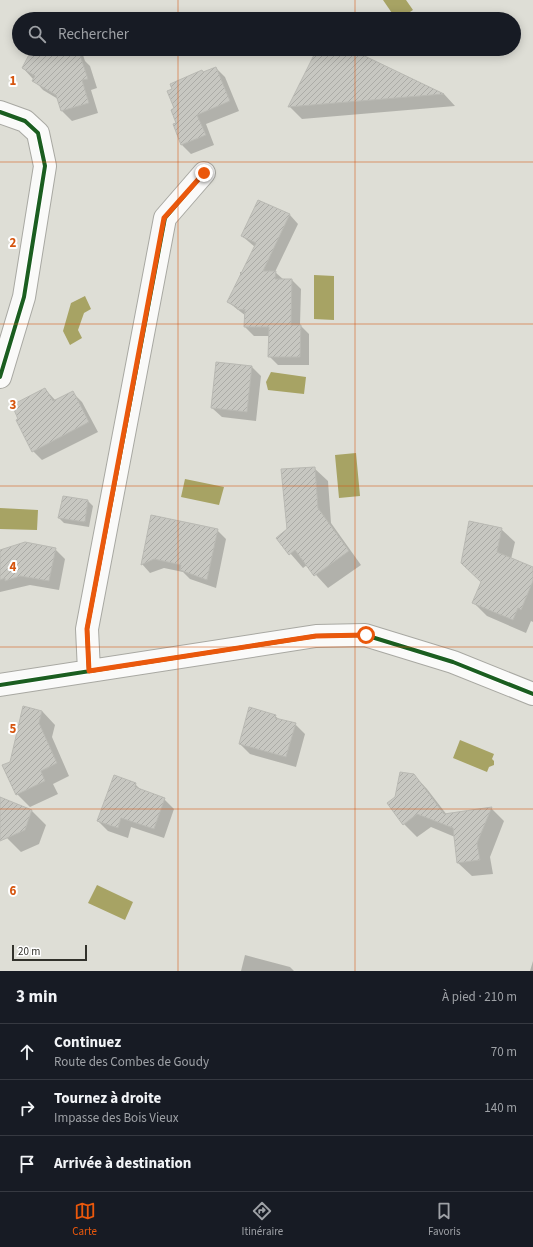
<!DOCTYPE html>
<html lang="fr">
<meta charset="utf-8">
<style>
body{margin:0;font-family:"Source Sans 3",sans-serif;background:#20242c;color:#f1f3f6}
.scale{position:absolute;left:12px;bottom:10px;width:75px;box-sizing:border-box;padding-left:4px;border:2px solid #32322c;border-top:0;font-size:11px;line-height:14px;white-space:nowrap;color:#32322c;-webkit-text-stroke:3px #fff;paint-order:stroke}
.stop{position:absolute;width:12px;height:12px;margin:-9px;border:3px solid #ea580c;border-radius:50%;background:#fff}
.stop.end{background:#ea580c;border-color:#fff;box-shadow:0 1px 4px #0008}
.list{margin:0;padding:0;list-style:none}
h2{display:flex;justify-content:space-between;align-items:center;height:52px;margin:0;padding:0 16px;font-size:17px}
h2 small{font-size:13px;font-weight:400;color:#9ea1a6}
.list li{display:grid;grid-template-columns:26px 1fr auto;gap:12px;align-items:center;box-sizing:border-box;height:56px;padding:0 16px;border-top:1px solid #363941}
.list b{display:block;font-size:15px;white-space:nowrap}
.list p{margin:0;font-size:13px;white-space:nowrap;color:#9ea1a6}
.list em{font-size:13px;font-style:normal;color:#9ea1a6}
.icon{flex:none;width:22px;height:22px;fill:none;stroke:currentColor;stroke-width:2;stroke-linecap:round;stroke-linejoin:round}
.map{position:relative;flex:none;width:533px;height:971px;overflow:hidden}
.search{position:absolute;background:#171b24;box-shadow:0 2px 10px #0003;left:12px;right:12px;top:12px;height:44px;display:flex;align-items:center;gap:10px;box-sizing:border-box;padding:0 14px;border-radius:22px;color:#9ea1a6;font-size:15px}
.sheet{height:220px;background:#171b24}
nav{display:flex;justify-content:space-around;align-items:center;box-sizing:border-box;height:56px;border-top:1px solid #363941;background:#171b24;font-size:11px;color:#9ea1a6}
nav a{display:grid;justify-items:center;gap:2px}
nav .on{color:#ea580c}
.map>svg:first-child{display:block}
.water{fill:#a7a364}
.shadow{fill:#0003}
.building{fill:url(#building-hatch);stroke:#b9b9b3}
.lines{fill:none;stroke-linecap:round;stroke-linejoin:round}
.minor-casing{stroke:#a8a8a2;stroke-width:24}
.minor{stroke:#fafaf9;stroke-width:22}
.cycleway-casing{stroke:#fff;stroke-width:6}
.cycleway{stroke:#1b5e20;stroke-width:4}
.route{stroke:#ea580c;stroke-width:5}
.grid{fill:none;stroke:#d6550f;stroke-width:1;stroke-opacity:0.55}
.grid-label{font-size:13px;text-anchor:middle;font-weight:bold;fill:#d6550f;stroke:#fff;stroke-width:4;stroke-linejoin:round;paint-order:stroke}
</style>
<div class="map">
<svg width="533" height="971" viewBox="0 0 533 971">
<defs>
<pattern id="building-hatch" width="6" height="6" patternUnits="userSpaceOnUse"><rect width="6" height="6" fill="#c7c7c1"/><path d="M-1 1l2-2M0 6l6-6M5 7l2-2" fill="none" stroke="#ababa6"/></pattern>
</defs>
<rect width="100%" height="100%" fill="#deded6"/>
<path class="water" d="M383,0h23l7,10 -14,9h-3z
M314,275l20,1v44l-20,-1z
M85,296l6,13 -7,4 -6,17 4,8 -12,7 -7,-14 8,-28z
M271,372l35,5 -2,17 -36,-4 -2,-8z
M356,453l4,43 -21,2 -4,-43z
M185,479l39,8 -5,18 -38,-8z
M0,508l38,2 -1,20 -37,-1z
M460,740l34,14 -2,5 2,2v4l-5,2 -2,5 -34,-14z
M97,885l36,17 -8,18 -37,-17z"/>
<path class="shadow" d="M37,49h43l2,3 3,9 5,5 7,22 -6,2 7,23 -26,8 -10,-10 -4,-12 -15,-9 -20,-22z
M318,49h29l97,45 11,12 -153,13 -12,-12z
M216,68l9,9 14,34 -33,13 8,21 -23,9 -9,-9 -8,-20 4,-2 25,-50z
M259,202l31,13 8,9 -23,48 9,8h8l9,9 -1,36 9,9v31h-31l-9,-9v-20h-15l-9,-9 1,-11 -18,-14 12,-23v-7h3l12,-25 -13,-11z
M251,366l10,10 -5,45 -34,-4 -10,-9z
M45,389l11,12 16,-9 10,10 16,30 -56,28 -9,-9z
M314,468l14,13 3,42 30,42 -33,23 -21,-23 -4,3 -26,-30 11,-8z
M88,501l5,5 -4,21 -25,-4 -5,-5z
M501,529l14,13 -4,17 22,9v54l-2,-1 -5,12 -39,-17 -13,-13z
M217,530l9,9 -10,49 -26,-9 -7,-7 -19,-4 -14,5 -8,-9z
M55,549l10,10 -6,31 -29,-5 -30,7v-41z
M42,711l13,14 -3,12 17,39 -16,8 5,10 -28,13 -13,-13 -6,-32z
M275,716l5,4 15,4 10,10 -9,33 -46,-13 -10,-10z
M414,775l13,14 20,26 44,-7 13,13 -14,36 3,17 -21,2 -14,-13 -3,-26 -24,-10 -14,10 -13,-13 -8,-27z
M135,784l8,8 21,7 10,10 -10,29 -33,-11 -3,11 -20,-7 -10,-10z
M0,798l32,13 14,14 -7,19 -18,8 -14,-14 -7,-16z
M245,955l45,12 4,4h-53z
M533,961v10h-3z"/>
<path class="building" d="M32,49h43l2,6h3l8,24 -6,1 7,23 -28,8 -5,-16 -24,-14 3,-5 -13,-8z
M317,49h33l94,45 -156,13z
M216,67l14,34 -33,14 9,20 -25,10 -8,-21 3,-1 -5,-13 3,-2 -7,-17 5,-2 -2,-5 32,-14 1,2z
M258,200l32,14 -27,57h13l-1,8h17l-1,46h10l-1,32h-32l1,-30h-25l1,-18 -1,1 -7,-1v-2l-10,-5 29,-59 -15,-7z
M216,362l36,4 -5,46 -36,-4z
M45,388l8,13 20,-10 16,31 -57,30 -16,-32 2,-1 -6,-14z
M315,467l3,41 31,43 -35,25 -19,-26 -6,5 -13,-17 11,-9 -6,-60z
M63,496l25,4 -3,22 -27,-4z
M151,515l67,14 -11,51 -27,-10 1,-5 -27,-6 -13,6z
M469,521l33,7 -5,24 36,15v14l-12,29 -3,-2 -5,12 -41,-17 9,-21 -20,-19z
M25,542l31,6 -7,33 -29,-5 -15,5v-3l-5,2v-30z
M23,706l19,5 -3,12 18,40 -16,8 4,10 -29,14 -14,-30 8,-3z
M249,707l27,8 -1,3 21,5 -10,34 -47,-13z
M400,772l14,2 30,40 48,-7 -15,36 3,17 -23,3 -4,-35 -36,-14 -14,11 -16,-22 8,-6z
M114,775l22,8 -1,4 30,11 -11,31 -33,-11 -3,10 -21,-7z
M0,797l32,13 -7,20 -25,11z"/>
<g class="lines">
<defs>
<path id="minor" d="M0,112l25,9 13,12 7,33 -21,131 -24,80
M89,671l-2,-42 78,-411 39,-45
M0,685l316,-49 49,-1 88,27 80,32"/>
</defs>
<use href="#minor" class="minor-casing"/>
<use href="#minor" class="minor"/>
<defs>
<path id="cycleway" d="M0,112l25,9 13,12 7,33 -21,131 -24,80
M89,671l-2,-42 78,-411 39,-45
M0,685l316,-49 49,-1 88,27 80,32"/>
</defs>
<use href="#cycleway" class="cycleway-casing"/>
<use href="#cycleway" class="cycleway"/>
</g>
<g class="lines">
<path class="route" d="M204,173l-40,45 -77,411 2,42 227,-35 50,-1"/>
</g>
<path class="grid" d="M178,0v19M355,0v19M178,49v922M355,49v922M0,162h533M0,324h533M0,486h533M0,647h533M0,809h533"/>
<g class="grid-label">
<text x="13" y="85">1</text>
<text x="13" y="247">2</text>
<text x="13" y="409">3</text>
<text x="13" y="571">4</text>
<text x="13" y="733">5</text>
<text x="13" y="895">6</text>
</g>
</svg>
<div class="scale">20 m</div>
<div class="stop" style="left:366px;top:635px"></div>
<div class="stop end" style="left:204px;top:173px"></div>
<div class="search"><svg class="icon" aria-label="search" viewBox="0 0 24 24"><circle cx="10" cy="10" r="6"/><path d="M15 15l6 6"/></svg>Rechercher</div>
</div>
<section class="sheet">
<h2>3 min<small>À pied · 210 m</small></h2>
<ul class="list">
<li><svg class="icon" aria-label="ahead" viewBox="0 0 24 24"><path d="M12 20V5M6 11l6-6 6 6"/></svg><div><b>Continuez</b><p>Route des Combes de Goudy</p></div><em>70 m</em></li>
<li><svg class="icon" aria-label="right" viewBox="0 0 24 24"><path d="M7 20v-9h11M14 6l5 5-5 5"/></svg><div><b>Tournez à droite</b><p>Impasse des Bois Vieux</p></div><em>140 m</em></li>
<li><svg class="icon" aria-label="arrive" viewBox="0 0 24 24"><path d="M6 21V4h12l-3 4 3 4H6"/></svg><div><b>Arrivée à destination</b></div></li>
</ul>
</section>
<nav>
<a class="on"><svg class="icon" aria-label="map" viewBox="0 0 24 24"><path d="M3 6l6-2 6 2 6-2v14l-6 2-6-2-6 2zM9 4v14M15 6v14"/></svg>Carte</a>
<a><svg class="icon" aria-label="directions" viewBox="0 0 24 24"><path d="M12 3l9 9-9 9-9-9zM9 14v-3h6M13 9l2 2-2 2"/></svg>Itinéraire</a>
<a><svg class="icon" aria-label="saved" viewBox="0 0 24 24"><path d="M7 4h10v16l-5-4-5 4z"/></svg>Favoris</a>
</nav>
